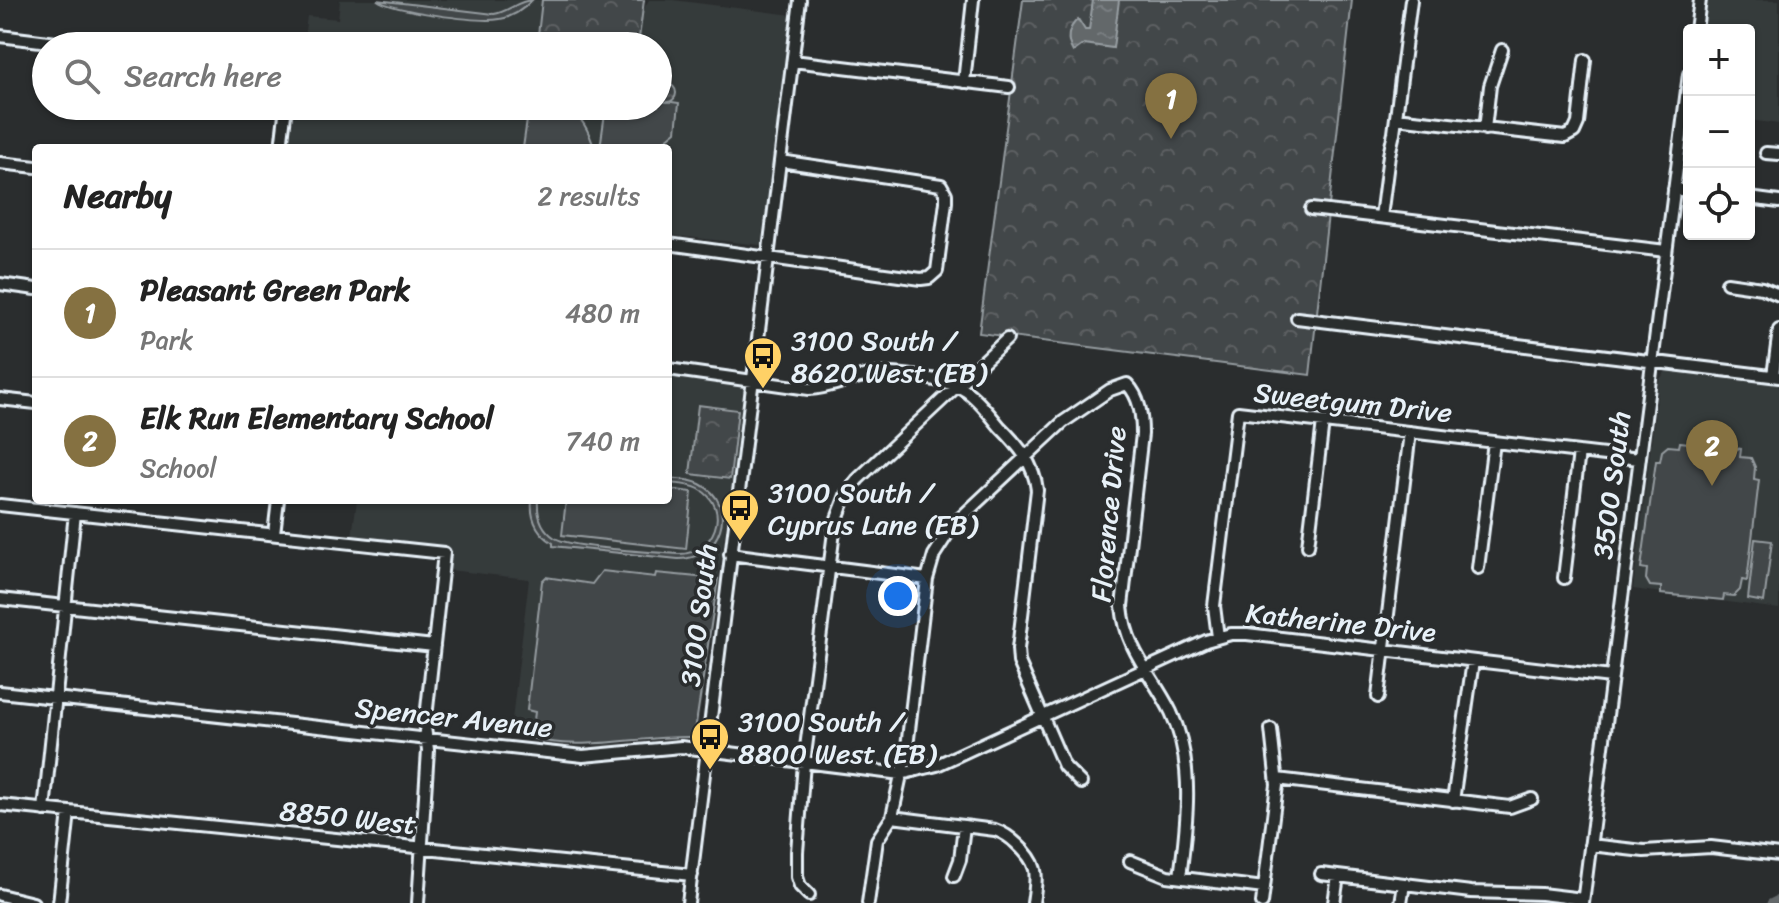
<!DOCTYPE html>
<meta charset="utf-8">
<style>
body{margin:0;font-family:Sriracha,sans-serif;background:#f2f2f2;color:#222}
.controls{position:absolute;right:24px;top:24px;display:grid;overflow:hidden;border-radius:8px;box-shadow:0 2px 6px #0004}
.controls button{width:72px;height:72px;display:grid;place-items:center;padding:0;border:0;border-bottom:2px solid #e0e0e0;background:#fff;color:#222;font:40px sans-serif}
.you{position:absolute;left:898px;top:596px;width:28px;height:28px;margin:-20px;border:6px solid #fff;border-radius:50%;background:#1a73e8;box-shadow:0 0 0 12px #1a73e833}
.badge{display:grid;place-items:center;width:52px;height:52px;border-radius:50%;background:#857141;color:#fff;font-size:26px;font-weight:700}
.pin{position:absolute;translate:-50% -66px;filter:drop-shadow(0 2px 4px #0008)}
.pin::after{content:'';position:absolute;top:42px;width:28px;height:24px;background:inherit;clip-path:polygon(0 0,100% 0,50% 100%)}
.list{margin:0;padding:0;list-style:none}
h2{display:flex;justify-content:space-between;align-items:center;height:104px;margin:0;padding:0 32px;font-size:34px}
h2 small{font-size:26px;font-weight:400;color:#767676}
.list li{display:grid;grid-template-columns:52px 1fr auto;gap:24px;align-items:center;box-sizing:border-box;height:128px;padding:0 32px;border-top:2px solid #e0e0e0}
.list b{display:block;font-size:30px;white-space:nowrap}
.list p{margin:0;font-size:26px;white-space:nowrap;color:#767676}
.list em{font-size:26px;font-style:normal;color:#767676}
.icon{flex:none;width:44px;height:44px;fill:none;stroke:currentColor;stroke-width:2;stroke-linecap:round;stroke-linejoin:round}
.map{position:relative;flex:none;width:1779px;height:903px;overflow:hidden}
.search{position:absolute;background:#fff;box-shadow:0 2px 6px #0004;left:32px;top:32px;width:640px;height:88px;display:flex;align-items:center;gap:20px;box-sizing:border-box;padding:0 28px;border-radius:44px;color:#767676;font-size:30px}
.panel{position:absolute;background:#fff;box-shadow:0 2px 6px #0004;left:32px;top:144px;width:640px;height:360px;border-radius:8px}
.map>svg:first-child{display:block}
.built{fill:#363a3b}
.grass{fill:#424648;stroke:#959ca0;stroke-width:2}
.forest{fill:url(#forest-crowns);stroke:#959ca0;stroke-width:2}
.water{fill:url(#water-ripples);stroke:#989fa3;stroke-width:2}
.lines{fill:none;stroke-linecap:round;stroke-linejoin:round}
.canal{stroke:#63686b;stroke-width:8}
.minor-casing{stroke:#e8f1f8;stroke-width:16}
.minor{stroke:#2a2d2e;stroke-width:10}
.labels{text-anchor:middle;stroke-width:7;stroke-linejoin:round;paint-order:stroke}
.poi-label{font-size:28px;fill:#e8f1f8;stroke:#2a2d2e;text-anchor:start}
.street-label{font-size:28px;fill:#e8f1f8;stroke:#2a2d2e}
</style>
<div class="map">
<svg width="1779" height="903" viewBox="0 0 1779 903">
<defs>
<pattern id="forest-crowns" width="20" height="18" patternUnits="userSpaceOnUse" patternTransform="scale(2)"><rect width="20" height="18" fill="#424648"/><path d="M2 6a3 3 0 1 1 6 0M12 15a3 3 0 1 1 6 0" fill="none" stroke="#5d6163"/></pattern>
<pattern id="water-ripples" width="26" height="14" patternUnits="userSpaceOnUse" patternTransform="scale(2)"><rect width="26" height="14" fill="#63686b"/><path d="M2 4q2-2 4 0t4 0M15 11q2-2 4 0t4 0" fill="none" stroke="#797e81"/></pattern>
</defs>
<rect width="100%" height="100%" fill="#2a2d2e"/>
<filter id="ink" filterUnits="userSpaceOnUse"><feTurbulence type="fractalNoise" baseFrequency=".0125" numOctaves="2"/><feDisplacementMap in="SourceGraphic" scale="16" xChannelSelector="R" yChannelSelector="G"/><feConvolveMatrix kernelMatrix="1 2 1 2 8 2 1 2 1" color-interpolation-filters="sRGB"/></filter>
<g filter="url(#ink)">
<path class="built" d="M340,0h202l-5,44 16,2h-250l4,-30 31,3z
M649,0h24l119,15 -31,230 -93,-10v-87h-381l6,-42h365v-60h-20l5,-36z
M1705,0h74v124l-30,-4v-90h-48z
M1672,370l107,14v225l-146,-20 26,-209 7,-9z
M668,375l73,8 4,6 -49,349 -33,-2 -58,9 -95,-9 19,-157 -80,-9 1,-21 -98,-13 5,-36h311z"/>
<path class="grass" d="M377,0l117,14c14,-2 25,-14 38,-14 -9,10 -19,17 -32,19 -21,4 -106,-8 -123,-19z
M658,100l21,3 -3,28 -16,13v4h-60l6,-42h52z
M529,106c38,0 53,1 65,42h-71z
M1680,442l61,7 -1,8 11,1 4,9 -1,12 5,1 -12,101 -5,-1 -2,10 -6,6 -10,-1 -1,5 -62,-6v-7l-11,-1 -4,-7 1,-10 -6,-1 15,-107h4l2,-10 6,-5 11,1z
M668,478c11,1 22,1 32,6 40,20 21,76 -22,75l-125,-13v-3c-16,-10 -23,-24 -21,-43h6c-1,15 3,29 17,38 16,10 99,14 123,16 36,1 55,-46 21,-65 -9,-5 -21,-5 -31,-6z
M668,489l24,3 -6,57 -124,-14 4,-35h102z
M1755,539l17,2 -8,61 -16,-3z
M602,571l53,6 1,-4 62,6 -24,158c-56,-2 -115,17 -170,-1v-9l9,1 2,-16 -8,-2 15,-129 4,-4 46,7z"/>
<path class="forest" d="M542,0h102l-6,46 -101,-2z
M1023,0h329l-42,375 -331,-42z
M658 93a9 9 0 1 1 18 0a9 9 0 1 1-18 0Z
M698,405l40,5 -8,69 -40,-5z"/>
<path class="water" d="M1093,0h26l-6,48 -29,-4 -11,8c-7,-12 -6,-23 5,-33l7,11h4z"/>
<g class="lines">
<path class="canal" d="M1771,903l8,-4"/>
<defs>
<path id="minor" d="M1696,30l4,-30
M0,36l81,10
M793,61l216,26
M964,82l9,-82
M1396,118l169,19 9,-5 4,-9 7,-63
M1485,129l5,-43 12,-36
M281,148l5,-42
M1766,153l13,1
M0,163l36,4
M1674,189l15,2
M1749,198l30,4
M1311,209l355,42
M1381,217l8,-62 5,-22 17,-133
M668,244l253,35 8,-1 8,-7 9,-69v-8l-5,-9 -161,-24
M1727,283l35,5 17,7
M0,284l36,5
M1297,318l482,59
M668,369l141,20c21,-1 39,-10 60,-14 19,-4 81,4 97,16 13,9 24,24 34,36 18,18 34,36 37,63l-19,159 1,13 45,104 17,17
M1773,376l6,-46
M0,399l36,4
M0,505l444,48 -19,174 3,23 -10,153
M274,534l4,-34
M1308,546l15,-124
M730,554l197,25
M1478,568l16,-126
M1564,578l15,-126
M0,599l434,47
M1218,637l-4,-31 24,-194 401,47
M0,692l583,64 98,-9 220,27 36,-9 269,-124 25,-7h16l364,43
M1378,697l32,-265
M1277,779l233,28 22,-8
M1453,801l20,-140
M0,805l692,70
M44,810l31,-297
M892,817l103,13c9,3 15,7 22,14 23,21 20,30 16,59
M1590,845l54,6 67,-4 68,8
M1130,861l37,15 97,12
M1321,874l150,18 70,2 42,5
M954,876l6,-16 4,-34
M0,895l33,8
M809,895l-9,-9 -3,-9v-25l7,-89 31,-239 12,-31 11,-14 149,-140
M59,903l10,-91
M688,903l112,-903
M868,903l9,-63 15,-23 15,-70 20,-168 7,-24 20,-31 109,-102 47,-32 17,-6c13,13 15,32 15,50l-20,172c4,45 30,68 49,106 24,50 16,112 9,165
M1262,903l15,-118 -6,-56
M1334,903l4,-27
M1401,903l3,-19
M1583,903l106,-829"/>
</defs>
<use href="#minor" class="minor-casing"/>
<use href="#minor" class="minor"/>
</g>
</g>
<defs>
<symbol id="bus-pin" viewBox="-11 -11 22 30"><path d="M0 17L-7.5 6A9.5 9.5 0 1 1 7.5 6Z" fill="#ffd166" stroke="#2a2d2e"/><path d="M-5-6H5V4H4V6H2V4H-2V6H-4V4H-5ZM-3.5-4V0h7V-4ZM-3.5 1.2v1.5H-2V1.2ZM2 1.2v1.5H3.5V1.2Z" fill="#111"/></symbol>
</defs>
<g fill-rule="evenodd">
<use href="#bus-pin" x="741" y="334" width="44" height="60"/>
<use href="#bus-pin" x="718" y="486" width="44" height="60"/>
<use href="#bus-pin" x="688" y="715" width="44" height="60"/>
</g>
<g class="labels">
<g class="poi-label">
<text x="791" y="350">3100 South /<tspan x="791" dy="32">8620 West (EB)</tspan></text>
<text x="768" y="502">3100 South /<tspan x="768" dy="32">Cyprus Lane (EB)</tspan></text>
<text x="738" y="731">3100 South /<tspan x="738" dy="32">8800 West (EB)</tspan></text>
</g>
<g class="street-label">
<text transform="translate(1353 402) rotate(6)" y="10">Sweetgum Drive</text>
<text transform="translate(1611 485) rotate(-83)" y="10">3500 South</text>
<text transform="translate(1108 514) rotate(-85)" y="10">Florence Drive</text>
<text transform="translate(698 615) rotate(-83)" y="10">3100 South</text>
<text transform="translate(1341 622) rotate(6)" y="10">Katherine Drive</text>
<text transform="translate(454 717) rotate(6)" y="10">Spencer Avenue</text>
<text transform="translate(348 817) rotate(6)" y="10">8850 West</text>
</g>
</g>
</svg>
<div class="controls">
<button>+</button>
<button>−</button>
<button><svg class="icon" aria-label="locate" viewBox="0 0 24 24"><circle cx="12" cy="12" r="6"/><path d="M12 2v4M12 18v4M2 12h4M18 12h4"/></svg></button>
</div>
<div class="you"></div>
<div class="pin badge" style="left:1171px;top:139px">1</div>
<div class="pin badge" style="left:1712px;top:486px">2</div>
<div class="search"><svg class="icon" aria-label="search" viewBox="0 0 24 24"><circle cx="10" cy="10" r="6"/><path d="M15 15l6 6"/></svg>Search here</div>
<section class="panel">
<h2>Nearby<small>2 results</small></h2>
<ul class="list">
<li><span class="badge">1</span><div><b>Pleasant Green Park</b><p>Park</p></div><em>480 m</em></li>
<li><span class="badge">2</span><div><b>Elk Run Elementary School</b><p>School</p></div><em>740 m</em></li>
</ul>
</section>
</div>
